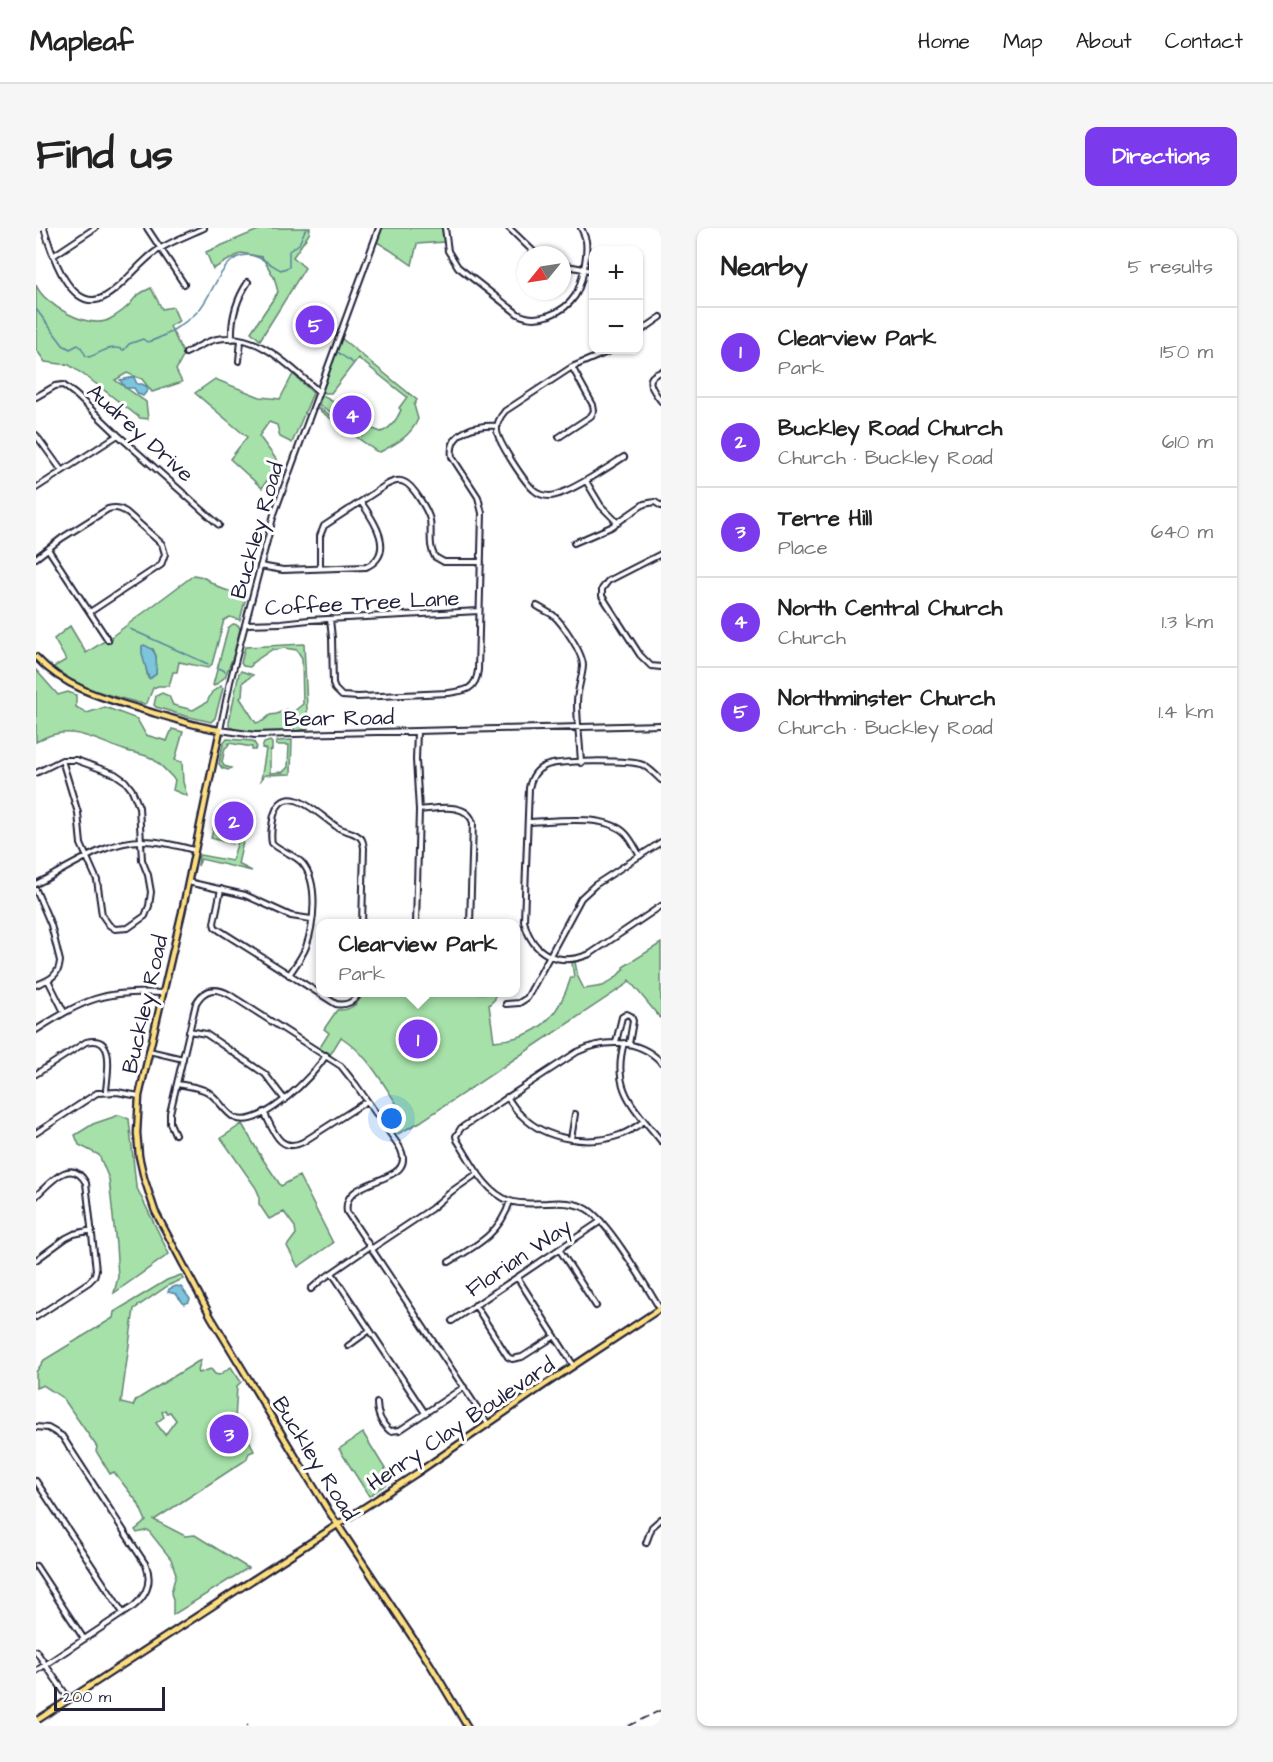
<!DOCTYPE html>
<meta charset="utf-8">
<style>
body{margin:0;font-family:"Architects Daughter",sans-serif;background:#f6f6f6;color:#222}
.controls{position:absolute;right:18px;top:18px;display:grid;overflow:hidden;border-radius:12px;box-shadow:0 2px 4px #0004}
.controls button{width:54px;height:54px;display:grid;place-items:center;padding:0;border:0;border-bottom:2px solid #e0e0e0;background:#fff;color:#222;font:30px sans-serif}
.compass{position:absolute;left:481px;top:18px;width:54px;height:54px;border-radius:50%;background:#fff;box-shadow:0 2px 4px #0004;rotate:240deg}
.scale{position:absolute;left:18px;bottom:15px;width:111px;box-sizing:border-box;padding-left:6px;border:3px solid #22223b;border-top:0;font-size:16px;line-height:21px;white-space:nowrap;color:#22223b;-webkit-text-stroke:4px #fff;paint-order:stroke}
.you{position:absolute;left:356px;top:891px;width:21px;height:21px;margin:-15px;border:4px solid #fff;border-radius:50%;background:#1a73e8;box-shadow:0 0 0 9px #1a73e833}
.badge{display:grid;place-items:center;width:39px;height:39px;border-radius:50%;background:#7c3aed;color:#fff;font-size:20px;font-weight:700}
.pin{position:absolute;translate:-50% -50%;border:3px solid #fff;box-shadow:0 2px 6px #0006}
.popup{position:absolute;left:280px;top:691px;width:204px;height:78px;box-sizing:border-box;display:grid;place-content:center;border-radius:12px;background:#fff;filter:drop-shadow(0 2px 4px #0005);font-size:20px;white-space:nowrap;color:#767676}
.popup b{font-size:22px;color:#222}
.popup::after{content:'';position:absolute;left:50%;top:100%;margin-left:-12px;border:12px solid transparent;border-top-color:#fff}
.list{margin:0;padding:0;list-style:none}
h2{display:flex;justify-content:space-between;align-items:center;height:78px;margin:0;padding:0 24px;font-size:26px}
h2 small{font-size:20px;font-weight:400;color:#767676}
.list li{display:grid;grid-template-columns:39px 1fr auto;gap:18px;align-items:center;box-sizing:border-box;height:90px;padding:0 24px;border-top:2px solid #e0e0e0}
.list b{display:block;font-size:22px;white-space:nowrap}
.list p{margin:0;font-size:20px;white-space:nowrap;color:#767676}
.list em{font-size:20px;font-style:normal;color:#767676}
.map{position:relative;flex:none;width:625px;height:1498px;overflow:hidden;border-radius:12px}
header{display:flex;align-items:center;gap:36px;box-sizing:border-box;height:84px;padding:0 30px;background:#fff;border-bottom:2px solid #e0e0e0}
header strong{font-size:28px}
nav{display:flex;gap:33px;margin-inline-start:auto;font-size:21px}
.intro{display:flex;align-items:center;justify-content:space-between;box-sizing:border-box;height:144px;padding:0 36px}
h1{margin:0;font-size:42px}
.button{padding:15px 27px;border-radius:12px;background:#7c3aed;color:#fff;font-size:21px;font-weight:700}
main{display:flex;gap:36px;padding:0 36px}
aside{flex:1;background:#fff;border-radius:12px;box-shadow:0 2px 4px #0004}
.map>svg:first-child{display:block}
.green{fill:#a5e1a8;stroke:#648272;stroke-width:1.5;fill-rule:evenodd}
.water{fill:#7cc5dc;stroke:#58849c;stroke-width:1.5}
.lines{fill:none;stroke-linecap:round;stroke-linejoin:round}
.stream{stroke:#58849c;stroke-width:1.5}
.minor-casing{stroke:#22223b;stroke-width:8}
.major-casing{stroke:#22223b;stroke-width:9}
.minor{stroke:#fff;stroke-width:4}
.major{stroke:#fddf80;stroke-width:4.5}
.rail{stroke:#22223b;stroke-width:1.5;stroke-dasharray:9 4.5;stroke-linecap:butt}
.labels{text-anchor:middle;stroke-width:6;stroke-linejoin:round;paint-order:stroke}
.street-label{font-size:22px;fill:#22223b;stroke:#fff}
</style>
<header>
<strong>Mapleaf</strong>
<nav><a>Home</a><a>Map</a><a>About</a><a>Contact</a></nav>
</header>
<div class="intro"><h1>Find us</h1><a class="button">Directions</a></div>
<main>
<div class="map">
<svg width="625" height="1498" viewBox="0 0 625 1498">
<rect width="100%" height="100%" fill="#fff"/>
<filter id="ink" filterUnits="userSpaceOnUse"><feTurbulence type="fractalNoise" baseFrequency=".0167" numOctaves="2"/><feDisplacementMap in="SourceGraphic" scale="12" xChannelSelector="R" yChannelSelector="G"/><feConvolveMatrix kernelMatrix="1 2 1 2 8 2 1 2 1" color-interpolation-filters="sRGB"/></filter>
<g filter="url(#ink)">
<path class="green" d="M227,0h47l-1,6 -16,23 12,11 -45,72 -9,-8 27,-40 -4,-15 -12,-20 -21,-4 -28,16 -7,-17z
M346,0h60l2,14 -27,2 -5,21 -22,-15 -13,-8z
M0,57c8,20 54,46 74,34 7,-4 14,-9 19,-14 3,-3 6,-8 9,-10 4,-3 9,-5 13,-7l11,21 11,-2 6,14 -9,5 14,29 -8,15 6,12 -30,10 -10,-13 -15,-6 -12,7 31,22 2,17 -8,-1 -49,-38 -22,-15 -24,-3 -9,-13z
M305,110l76,62 -3,5 4,14c-7,17 -22,25 -38,33l-4,-1 -60,-43h3l44,28 7,-8 11,4c9,-3 16,-13 20,-22l-2,-2 8,-11 -49,-39 -27,35h-6l-2,-3z
M257,146l20,19 -21,50 -12,-6 -3,-12 -8,-3 -10,14 20,27 -17,25 -32,-29 17,-22 -52,-44 20,-14 45,18 20,2z
M287,168l19,11 2,-3 2,1 -2,5 -7,-3 -3,6 11,5 -1,2 -25,-15 2,-8z
M158,347l9,2 17,11 26,9 -6,23 -10,-3 -6,3 -12,44 -4,4 -29,-6 -2,10h-4l-4,14h-11l-5,2 -6,15 -3,1c-31,-8 -67,-15 -92,-36l14,-8 -12,-21 16,-13 16,27 25,-16zM106,420l11,1 3,7v18l-5,4h-3z
M197,396l5,1 2,4 -7,28 -8,20 -11,9 -1,-1 15,-57z
M268,416l4,85 -14,2 -1,-19 10,-8 -1,-46 -5,-8 -13,-2 -9,2 -2,-1 -21,14v2l-2,2 -7,-1 -2,-3 4,-16z
M0,442l22,25 10,-3 8,3v12l11,6 18,-6 32,12 9,16 21,6 5,-12 11,3 -8,28 7,2 1,20 4,14 -14,-6 2,-10c-7,-7 -16,-18 -24,-22 -8,-4 -19,-5 -27,-8 -32,-11 -55,-28 -88,-8z
M205,443l12,4 -10,7 -1,14 -2,2 16,25 7,-2 7,-6 7,-1 10,-5v22c-14,0 -46,4 -58,-5v-4l10,-49z
M185,458l2,2 -8,30 -4,4 -26,-6 -29,-9 -2,-2 2,-9 6,-3 7,3 4,9 20,5 14,-8 5,-10z
M191,511l26,2 4,6 -2,3h-3v-3l-23,-4 -1,3 -3,2 -3,14 2,4 7,2 -3,2 -6,-2 -3,-4 4,-20z
M256,512l-1,34 -26,1 -4,5 5,-31 -4,-1 2,-5 6,-2 2,2v7l-2,1v22l13,-1 5,-5 1,-22h-13v-2l2,-2z
M178,598l4,1 -1,4 2,1v4l13,4 3,-1v-3l2,1 -5,7 -21,-6z
M206,600l4,1 -8,35 14,7 -51,-12 -3,7 1,-10 1,-1 32,6z
M625,715v76l-32,-39 -2,4 -207,138 -26,14 -13,-18 17,-12c-18,-27 -30,-51 -57,-69l-11,18 -11,-6 10,-16 -5,-4 13,-19c13,1 22,-6 26,-17h132v6l-6,6 5,36c43,-3 64,-22 77,-64l3,1 -2,-16h3l3,15 6,12 19,-3 12,-8 9,-9 -1,-2z
M83,887l10,4 7,67 33,68 -55,39 4,-16 -2,-32 -7,-66 -10,-24 -20,-10 -4,-10 18,-11z
M206,896l20,34 19,28 18,-10 34,67 -35,24 -11,-21 9,-12 -1,-7 -11,-15 -15,7 -10,-15v-9l-3,-7 -35,-50z
M145,1047l2,4 -14,6 -35,24 -13,94 12,3 3,-6 61,-38 4,-2 -3,10 1,3 12,-4 4,5 4,1 12,-8 10,15 -4,4 -2,34 -11,10 7,4 4,8 12,-7 7,16 -5,2 -3,7 -92,60 31,16 10,-1 53,33 -75,47v-15l-2,-7 5,-19 -5,-15 -23,-29 -11,3 -2,-3 11,-9 -8,-18 -24,-31 -4,2 -14,-23 1,-4 -34,-49 -20,-13 -7,3v-16l8,-12 69,-42 1,-6 53,-32zM129,1182l2,3 3,-1 6,8 -11,15 -9,-12 8,-6 -2,-5z
M327,1205l29,47 -23,16 -30,-47z"/>
<path class="water" d="M98,149l3,7h5l4,2 2,4 -5,6 -5,-2 -4,-6h-9l-5,-8z
M108,417c16,6 12,16 12,29l-7,5 -7,-25v-8z
M140,1058l5,1 9,12 -1,3 -5,2 -8,-10 -8,-2 1,-3z"/>
<g class="lines">
<path class="stream" d="M0,81l27,36 7,4 8,-4 3,2 5,9 3,1c12,-4 21,-13 35,-7l5,-6 14,-5 4,3c13,-2 42,-21 51,-31 15,-15 24,-57 50,-56 11,0 23,10 33,15l8,-3v-16l10,-7 7,-16
M301,124l16,11
M94,401l78,35
M183,440l6,3"/>
<defs>
<path id="minor" d="M8,0c7,24 27,89 62,68 20,-12 33,-34 52,-46 14,-9 31,-15 46,-22
M111,0l37,56
M343,0l-105,286 -44,168 -10,48 35,5 406,-10
M409,0l3,23 10,16 60,47c19,10 46,-1 57,-18 7,-11 13,-42 11,-55 -1,-5 -3,-9 -5,-13
M473,0l28,27
M17,28l42,-28
M526,37l32,6
M602,105l23,-16
M196,111c-1,-21 4,-39 16,-57
M576,122l-40,17 -67,44c-5,6 -9,12 -8,20 1,11 28,52 37,59 4,4 10,6 16,6 17,-1 58,-29 74,-39
M150,125c10,-5 20,-12 31,-14 41,-8 73,28 101,52
M203,133l2,-21
M625,144c-19,6 -8,18 0,29
M0,169l19,-11 8,-1 12,9 43,41 101,90
M0,207l26,36
M523,209l32,-21 3,-5 -1,-6 -21,-38
M550,253l15,25 17,17
M0,260l82,-53
M538,315l37,-16 33,-23 11,-2 6,4
M12,321l60,91
M625,326l-53,27 -6,8v7l38,59 11,11 10,1
M0,330l26,-20 46,-29c8,-2 12,-1 18,3l36,32 3,10 -4,11 -71,47
M224,338l23,4 83,-3c31,-14 7,-48 -5,-65
M284,340v-32l4,-10 62,-41c6,-3 12,-6 18,-3 9,3 24,29 26,38 2,13 -2,26 5,37l9,5h37
M501,378c5,3 11,6 16,9 10,9 30,38 30,51 -1,13 -6,24 -6,37 0,20 3,39 4,60
M294,391l2,19 1,46 2,5 7,7 16,1 90,-4c17,-2 28,-3 30,-23l4,-157 -4,-16 -26,-40c-4,-27 26,-32 45,-31
M210,396l35,-1 28,-3 170,-9
M0,545l26,-13h14l39,14 10,7 7,9 7,17 3,53 6,15 3,17 -2,14 -4,10 -17,12 -13,1 -6,-4 -7,-10 -5,-35 -16,-36 -3,-31 -16,-53
M625,552c-5,-5 -11,-11 -18,-15 -13,-5 -86,-5 -98,1 -10,4 -14,12 -16,22l-5,133c8,34 35,46 66,33l71,-48
M383,582c17,-1 48,-9 54,13l-3,101
M492,594c26,-1 76,-8 96,10 7,6 11,16 16,24
M152,654l57,13 46,21 20,3
M0,656c33,-16 70,-44 108,-43 17,0 34,5 50,9
M185,661l-7,34 1,4 4,3 117,74c10,2 19,-2 23,-12
M0,662l15,35 9,36c-1,15 -11,19 -24,24
M380,696l3,-114 -3,-50 1,-29
M253,747c6,-9 13,-18 17,-28 8,-23 13,-63 -3,-83 -8,-10 -22,-12 -31,-21 -2,-9 0,-18 2,-28 11,-37 46,1 63,12 6,4 15,4 21,9 5,2 5,7 6,12l-2,76
M12,752l16,32
M470,776l13,-1 8,-5 54,-100 14,-13 66,-43
M0,802c49,-31 68,-40 127,-37
M153,803l17,3 59,40 20,26
M580,814l6,-25 5,-3 4,2 2,5 -4,23
M588,815c-13,47 10,64 37,98
M113,823l34,8
M0,846l50,-32c31,-8 21,32 20,49
M141,856c10,2 23,3 31,8 11,7 16,20 27,26 25,12 80,-43 91,-63
M471,869c5,7 9,14 15,19 24,24 67,30 98,19 9,-3 17,-9 24,-14
M228,884c9,17 15,42 39,30l64,-41
M0,905l61,-40 20,-1 22,4
M139,906l-5,-11v-10l26,-110c9,-15 20,-16 34,-8l111,71 15,19 43,61c23,41 -59,28 -52,66l141,212
M535,911l4,-25
M0,968c14,-13 35,-40 50,-13l10,87 -2,7 -5,5 -53,35
M335,1021l60,-40 21,-18 26,-18
M523,1021l37,57
M0,1032l30,-22 8,-4 18,-4
M413,1034c27,-16 52,-29 61,-61
M296,1045l93,140
M481,1049l57,89
M275,1061l9,-8 49,-34
M439,1077l33,52 4,2 10,-2 33,-21
M624,1081c-14,-23 -52,-88 -73,-100 -12,-7 -26,-7 -40,-6 -12,0 -25,2 -37,-2 -26,-9 -39,-40 -53,-61l-1,-4 5,-8 116,-76c27,-13 61,-14 84,10
M416,1093l149,-100
M312,1118l22,-16
M341,1175c0,11 5,21 13,28l10,-1 64,-43
M0,1199l12,1 14,8 84,129c6,16 1,30 -12,41l-98,65
M0,1253l87,132
M610,1315l6,-16 9,-8
M0,1338l48,73
M0,1423l33,48"/>
<path id="major" d="M0,429c31,34 78,44 121,57 21,6 41,13 63,16l-38,182 -43,184 -2,37 2,23 5,22 11,33 56,106 115,190 104,157 37,62
M0,1493l381,-248 126,-87 118,-78"/>
</defs>
<use href="#minor" class="minor-casing"/>
<use href="#major" class="major-casing"/>
<use href="#minor" class="minor"/>
<use href="#major" class="major"/>
<path class="rail" d="M211,1497l1,1
M592,1498l33,-16"/>
</g>
</g>
<g class="labels">
<g class="street-label">
<text transform="translate(105 204) rotate(42)" y="8">Audrey Drive</text>
<text transform="translate(220 302) rotate(-74)" y="8">Buckley Road</text>
<text transform="translate(326 374) rotate(-3)" y="8">Coffee Tree Lane</text>
<text transform="translate(303 489) rotate(-1)" y="8">Bear Road</text>
<text transform="translate(108 776) rotate(-77)" y="8">Buckley Road</text>
<text transform="translate(482 1029) rotate(-34)" y="8">Florian Way</text>
<text transform="translate(424 1195) rotate(-34)" y="8">Henry Clay Boulevard</text>
<text transform="translate(280 1230) rotate(58)" y="8">Buckley Road</text>
</g>
</g>
</svg>
<div class="controls">
<button>+</button>
<button>−</button>
</div>
<svg class="compass" viewBox="-18 -18 36 36"><path d="M0-13l5 13h-10z" fill="#e53935"/><path d="M0 13l5-13h-10z" fill="#767676"/></svg>
<div class="scale">200 m</div>
<div class="you"></div>
<div class="pin badge" style="left:382px;top:811px">1</div>
<div class="popup"><b>Clearview Park</b>Park</div>
<div class="pin badge" style="left:198px;top:593px">2</div>
<div class="pin badge" style="left:193px;top:1206px">3</div>
<div class="pin badge" style="left:316px;top:187px">4</div>
<div class="pin badge" style="left:279px;top:97px">5</div>
</div>
<aside>
<h2>Nearby<small>5 results</small></h2>
<ul class="list">
<li><span class="badge">1</span><div><b>Clearview Park</b><p>Park</p></div><em>150 m</em></li>
<li><span class="badge">2</span><div><b>Buckley Road Church</b><p>Church · Buckley Road</p></div><em>610 m</em></li>
<li><span class="badge">3</span><div><b>Terre Hill</b><p>Place</p></div><em>640 m</em></li>
<li><span class="badge">4</span><div><b>North Central Church</b><p>Church</p></div><em>1.3 km</em></li>
<li><span class="badge">5</span><div><b>Northminster Church</b><p>Church · Buckley Road</p></div><em>1.4 km</em></li>
</ul>
</aside>
</main>
